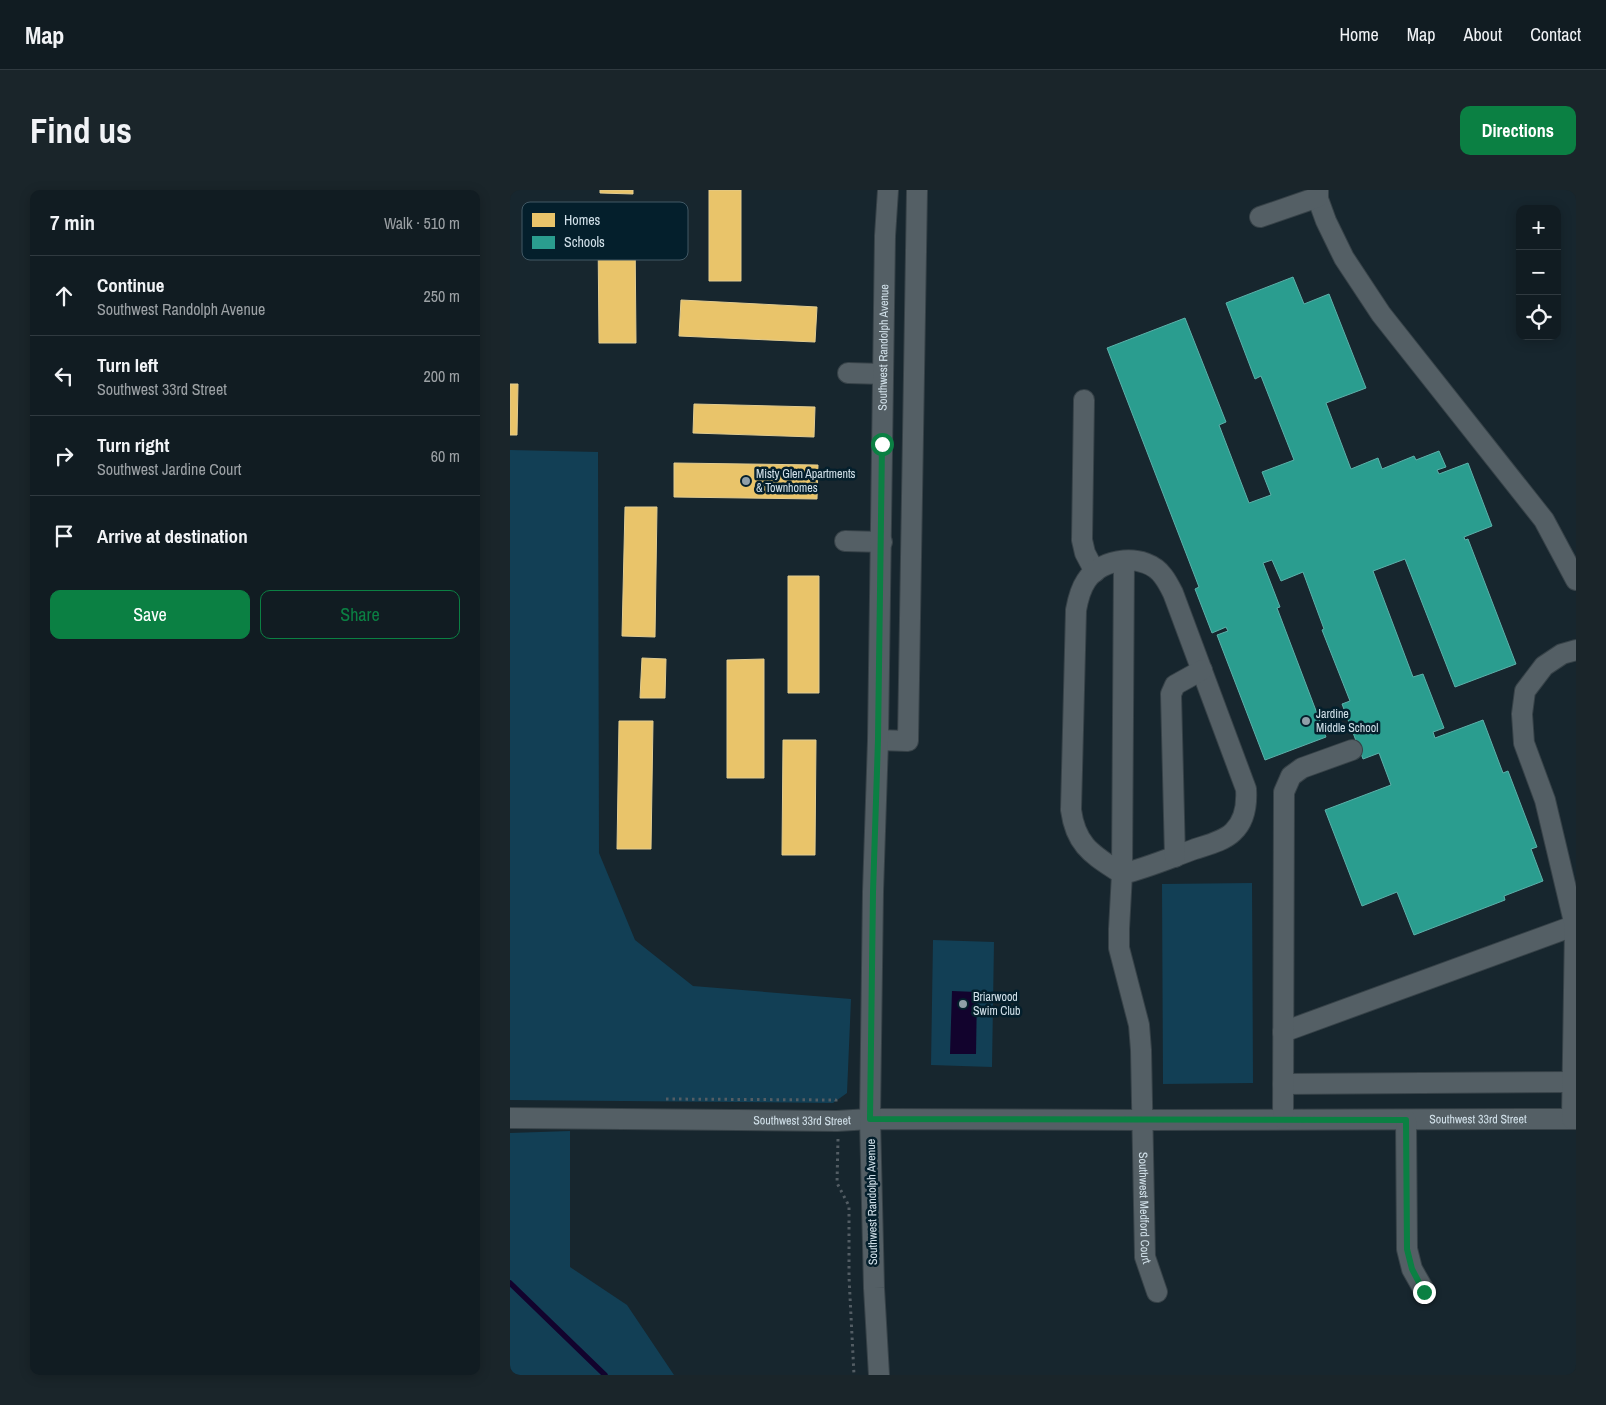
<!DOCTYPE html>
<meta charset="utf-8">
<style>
body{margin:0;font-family:"Archivo Narrow",sans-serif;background:#1a252a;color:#f1f3f6}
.controls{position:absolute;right:15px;top:15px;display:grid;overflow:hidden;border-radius:10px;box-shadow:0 2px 12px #0003}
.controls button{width:45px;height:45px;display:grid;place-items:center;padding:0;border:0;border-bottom:1px solid #303a40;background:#111c22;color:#f1f3f6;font:25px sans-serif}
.stop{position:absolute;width:15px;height:15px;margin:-11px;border:4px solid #0b8043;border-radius:50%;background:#fff}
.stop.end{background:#0b8043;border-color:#fff;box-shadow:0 1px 5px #0008}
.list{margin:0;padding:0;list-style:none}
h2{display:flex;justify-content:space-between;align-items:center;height:65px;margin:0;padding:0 20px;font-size:21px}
h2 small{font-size:16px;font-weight:400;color:#9ca1a5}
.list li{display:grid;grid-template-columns:32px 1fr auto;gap:15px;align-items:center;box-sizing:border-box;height:80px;padding:0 20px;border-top:1px solid #303a40}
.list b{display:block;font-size:19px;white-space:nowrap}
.list p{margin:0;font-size:16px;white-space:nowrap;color:#9ca1a5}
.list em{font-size:16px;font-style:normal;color:#9ca1a5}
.actions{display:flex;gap:10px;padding:15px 20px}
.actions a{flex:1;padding:11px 0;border:1px solid #0b8043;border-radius:10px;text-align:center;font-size:18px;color:#0b8043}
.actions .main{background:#0b8043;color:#fff}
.icon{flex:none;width:28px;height:28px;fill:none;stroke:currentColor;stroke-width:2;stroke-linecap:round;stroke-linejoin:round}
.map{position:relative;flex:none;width:1066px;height:1185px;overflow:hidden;border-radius:10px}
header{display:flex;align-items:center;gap:30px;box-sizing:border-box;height:70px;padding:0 25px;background:#111c22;border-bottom:1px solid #303a40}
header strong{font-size:24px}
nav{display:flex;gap:28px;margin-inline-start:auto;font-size:18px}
.intro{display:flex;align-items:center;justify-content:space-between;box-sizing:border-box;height:120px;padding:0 30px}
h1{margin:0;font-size:35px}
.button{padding:12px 22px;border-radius:10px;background:#0b8043;color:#fff;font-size:18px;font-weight:700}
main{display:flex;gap:30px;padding:0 30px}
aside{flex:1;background:#111c22;border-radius:10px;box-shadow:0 2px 12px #0003}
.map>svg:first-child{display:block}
.green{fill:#123f55}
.water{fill:#12032d}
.homes{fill:#e9c46a;stroke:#e2cc90}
.schools{fill:#2a9d8f;stroke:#5cb1aa}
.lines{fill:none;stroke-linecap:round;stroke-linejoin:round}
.stream{stroke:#12032d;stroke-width:5.5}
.minor-casing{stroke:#374248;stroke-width:22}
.path{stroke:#535d64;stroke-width:3;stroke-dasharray:2.5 4;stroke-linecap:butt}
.minor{stroke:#545f65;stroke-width:20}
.route{stroke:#0b8043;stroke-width:6}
.poi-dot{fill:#909fa8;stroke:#041f2c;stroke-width:2}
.labels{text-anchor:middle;stroke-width:5;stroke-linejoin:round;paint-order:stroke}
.street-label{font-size:12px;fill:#d1e0e9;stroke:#041f2c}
.poi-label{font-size:12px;fill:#d1e0e9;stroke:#041f2c;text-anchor:start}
.key{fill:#041f2c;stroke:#425965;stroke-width:1}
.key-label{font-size:14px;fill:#d1e0e9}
</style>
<header>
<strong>Map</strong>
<nav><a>Home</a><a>Map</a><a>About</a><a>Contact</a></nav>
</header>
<div class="intro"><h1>Find us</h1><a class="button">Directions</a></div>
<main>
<aside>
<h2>7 min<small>Walk · 510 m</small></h2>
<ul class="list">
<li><svg class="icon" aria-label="ahead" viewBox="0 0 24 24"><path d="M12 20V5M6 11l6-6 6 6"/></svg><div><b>Continue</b><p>Southwest Randolph Avenue</p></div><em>250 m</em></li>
<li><svg class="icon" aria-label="left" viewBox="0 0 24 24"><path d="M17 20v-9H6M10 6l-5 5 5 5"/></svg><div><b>Turn left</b><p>Southwest 33rd Street</p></div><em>200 m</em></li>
<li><svg class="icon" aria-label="right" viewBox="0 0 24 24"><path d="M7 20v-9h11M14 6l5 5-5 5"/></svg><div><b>Turn right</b><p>Southwest Jardine Court</p></div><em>60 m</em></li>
<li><svg class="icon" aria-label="arrive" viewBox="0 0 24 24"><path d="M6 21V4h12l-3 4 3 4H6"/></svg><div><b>Arrive at destination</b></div></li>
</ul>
<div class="actions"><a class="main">Save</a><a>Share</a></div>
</aside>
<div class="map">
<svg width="1066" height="1185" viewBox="0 0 1066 1185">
<rect width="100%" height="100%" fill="#17262e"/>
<path class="green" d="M0,260l88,2 1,401 36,87 58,46 158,13 -4,94 -14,10 -323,-3z
M742,693l1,200 -90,1 -1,-200z
M423,750l61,2 -2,125 -61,-2z
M60,941v136l57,38 47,70h-164v-242z"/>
<path class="water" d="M442,801l25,1 -1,62h-26z"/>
<path class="homes" d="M90,0h33v4l-33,-1z
M199,0h32v91h-32z
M88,41h37l1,112h-37z
M171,110l136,7 -2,35 -136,-6z
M0,194h8l-1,51h-7z
M184,214l121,3 -1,30 -121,-4z
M164,273l144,2 -1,34 -143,-2z
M115,317h32l-2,130 -33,-1z
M278,386h31v117h-31z
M132,468l24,1 -1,39h-25z
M254,469v119h-37v-118z
M109,531h34l-2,128h-34z
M273,550h33l-1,115h-33z"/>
<path class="schools" d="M783,87l11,27 25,-10 37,94 -40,15 25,66 27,-11 4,11 32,-13 2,4 23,-9 7,16 -9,3 2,4 29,-11 24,63 -28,11 1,3 3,-1 48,125 -61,23 -50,-128 -32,12 40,106 10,-3 21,54 -11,4 2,6 48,-18 20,53 5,-2 29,76 -6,2 12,32 -39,15 1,4 -91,35 -17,-43 -35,14 -37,-96 66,-25 -12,-32 -16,6 -21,-55 8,-3 -28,-71 2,-1 -21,-57 -22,9 -9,-21 -9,3 17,44 -3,1 49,129 -61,23 -48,-125 11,-4 -2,-4 -14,6 -17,-44 4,-2 -92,-239 78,-30 41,104 -7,3 30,78 22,-8 -9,-23 32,-12 -33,-84 -6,3 -29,-76z"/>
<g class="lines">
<path class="stream" d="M0,1093l95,92"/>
<defs>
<g id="minor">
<path d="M808,0v9l8,22 18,37 37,56 163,206 32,60"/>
<path d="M750,27l58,-20"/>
<path d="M338,183l35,1"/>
<path d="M574,210l-2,140 3,13 10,19"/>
<path d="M335,351l37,1"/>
<path id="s1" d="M614,371l-2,313c25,-6 48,-16 73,-25 12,-4 29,-8 38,-17 12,-11 14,-28 13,-43l-73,-196c-3,-6 -6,-12 -10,-17 -17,-24 -62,-19 -77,5 -6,9 -8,18 -10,29l-5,200c5,37 23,45 51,64l-3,55v19l20,77 2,25 4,207 12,35"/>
<path d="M368,550l30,1 9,-551"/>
<path d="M665,667l-4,-163 4,-9 27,-15"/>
<path d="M773,842l293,-107"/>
<path d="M773,894l290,-2"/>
<path id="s2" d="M0,928l327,3 33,-2 272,1 434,-1"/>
<path d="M773,929l1,-327 7,-16 11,-8 50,-18"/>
<path d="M1062,929l3,-193 -30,-126 -21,-57 -2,-29 3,-23 19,-25 18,-12 14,-4"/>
<path d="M896,930l1,129 5,20 13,23"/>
<path id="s3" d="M369,1185l-5,-87 -4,-169 3,-227 5,-152 7,-504 3,-46"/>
</g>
</defs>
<use href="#minor" class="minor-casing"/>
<path class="path" d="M156,909l170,1v3
M328,949l-1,44 12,23v71l5,98"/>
<use href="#minor" class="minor"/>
</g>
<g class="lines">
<path class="route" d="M372,254l-4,296 -5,152 -3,227 536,1 1,129 5,20 12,23"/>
</g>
<g class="poi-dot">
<circle cx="236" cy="291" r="5"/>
<circle cx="796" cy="531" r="5"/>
<circle cx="453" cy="814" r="5"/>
</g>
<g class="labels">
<g class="street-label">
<text dy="4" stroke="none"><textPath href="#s3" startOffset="1028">Southwest Randolph Avenue</textPath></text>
<text dy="4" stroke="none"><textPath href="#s2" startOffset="292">Southwest 33rd Street</textPath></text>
<text dy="4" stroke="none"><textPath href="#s2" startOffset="968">Southwest 33rd Street</textPath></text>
<text transform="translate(362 1012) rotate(-91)" y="4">Southwest Randolph Avenue</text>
<text dy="4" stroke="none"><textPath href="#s1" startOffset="1449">Southwest Medford Court</textPath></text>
</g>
<g class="poi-label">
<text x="246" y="288">Misty Glen Apartments<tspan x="246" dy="14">&amp; Townhomes</tspan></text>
<text x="806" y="528">Jardine<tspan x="806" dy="14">Middle School</tspan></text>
<text x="463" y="811">Briarwood<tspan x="463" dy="14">Swim Club</tspan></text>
</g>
</g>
<rect x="12" y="12" width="166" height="58" rx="8" class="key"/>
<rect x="22" y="23" width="23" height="14" fill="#e9c46a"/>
<rect x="22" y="46" width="23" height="13" fill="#2a9d8f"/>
<g class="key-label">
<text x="54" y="35">Homes</text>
<text x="54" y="57">Schools</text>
</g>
</svg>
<div class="controls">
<button>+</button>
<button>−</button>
<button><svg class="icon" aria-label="locate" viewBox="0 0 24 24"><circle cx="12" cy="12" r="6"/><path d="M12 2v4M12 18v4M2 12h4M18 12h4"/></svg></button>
</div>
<div class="stop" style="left:372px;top:254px"></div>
<div class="stop end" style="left:914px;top:1102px"></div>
</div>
</main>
